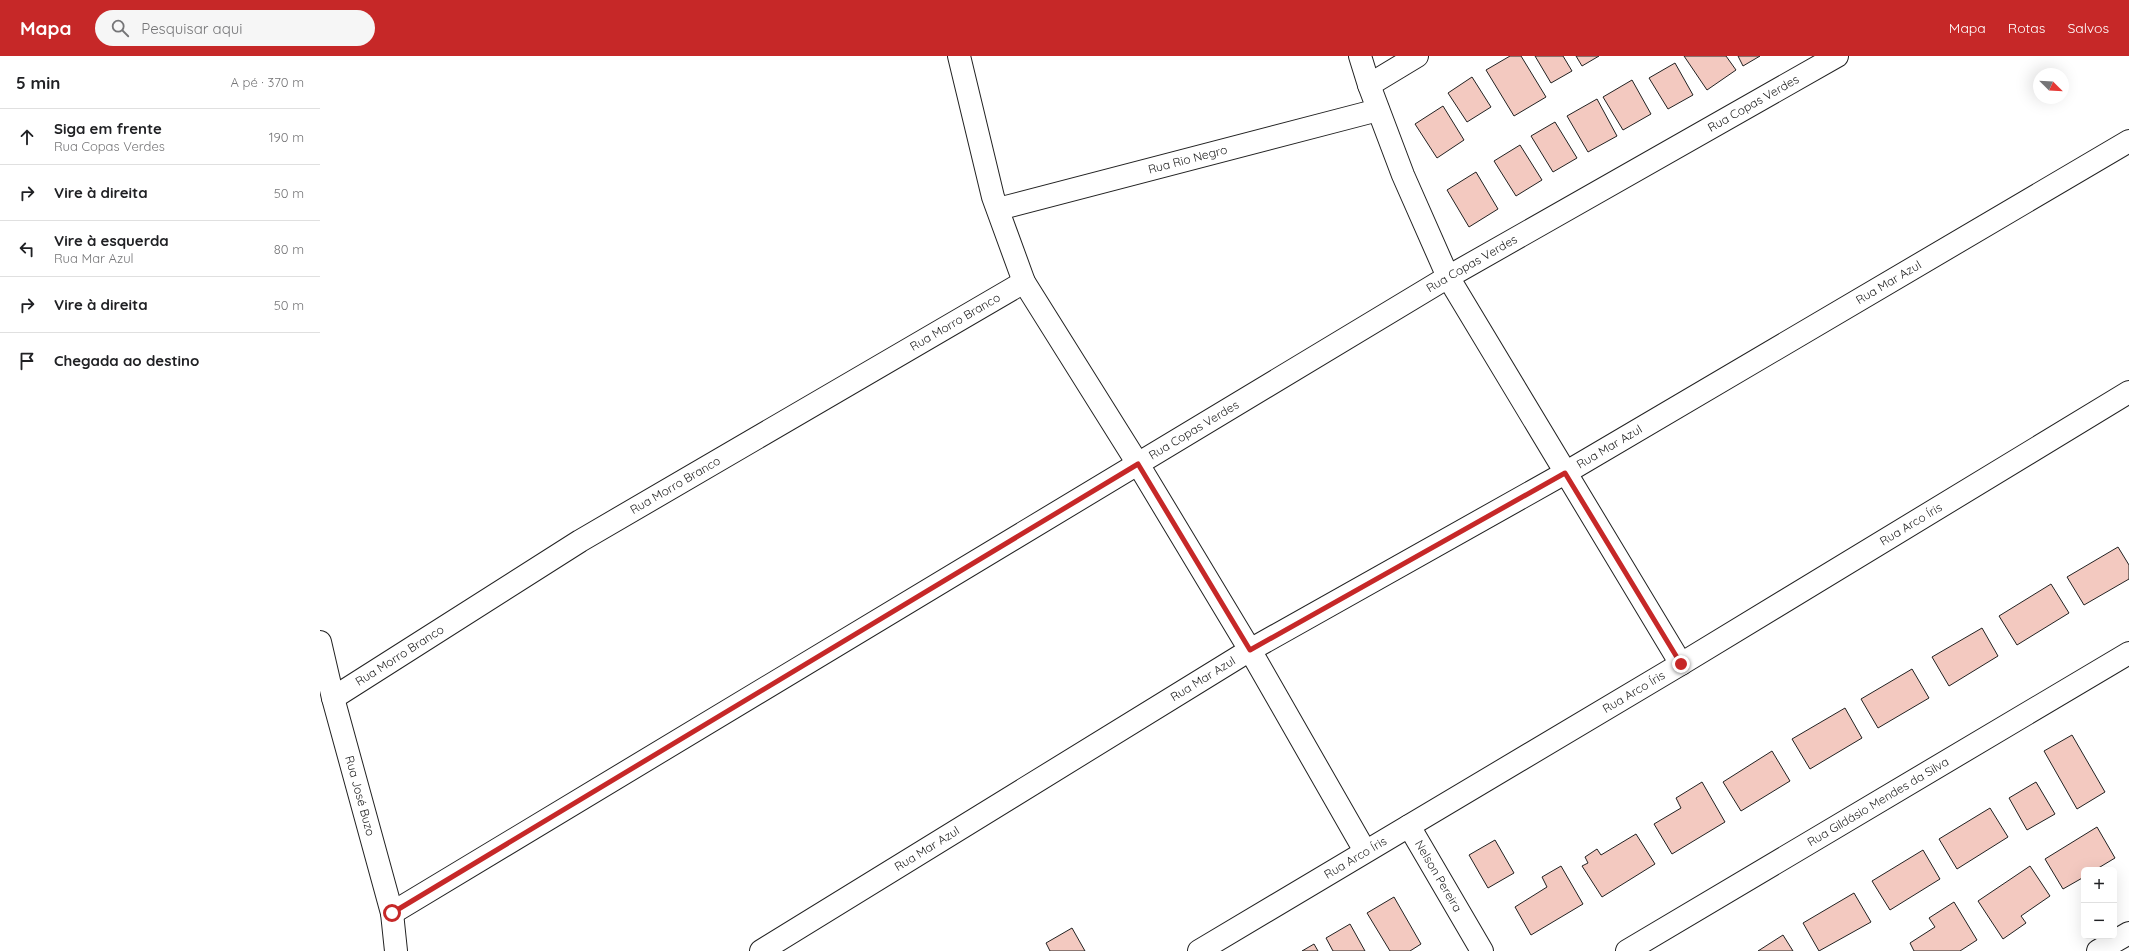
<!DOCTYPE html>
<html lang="pt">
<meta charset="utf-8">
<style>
body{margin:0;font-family:Quicksand,sans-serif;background:#f6f6f6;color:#202124}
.controls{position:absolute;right:12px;bottom:12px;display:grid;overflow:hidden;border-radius:6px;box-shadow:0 4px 16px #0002}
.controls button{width:36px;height:36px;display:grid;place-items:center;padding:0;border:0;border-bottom:1px solid #e0e0e0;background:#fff;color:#202124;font:20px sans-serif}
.compass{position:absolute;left:1713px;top:12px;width:36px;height:36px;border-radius:50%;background:#fff;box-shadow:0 4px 16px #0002;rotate:114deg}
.stop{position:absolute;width:12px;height:12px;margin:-9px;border:3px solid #c62828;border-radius:50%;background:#fff}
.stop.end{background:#c62828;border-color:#fff;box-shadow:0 1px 4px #0008}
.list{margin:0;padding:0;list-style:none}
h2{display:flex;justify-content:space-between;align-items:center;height:52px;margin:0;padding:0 16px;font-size:17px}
h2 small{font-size:13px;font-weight:400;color:#757577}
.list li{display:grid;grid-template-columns:26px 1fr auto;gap:12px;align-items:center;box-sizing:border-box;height:56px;padding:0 16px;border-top:1px solid #e0e0e0}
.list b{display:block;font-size:15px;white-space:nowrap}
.list p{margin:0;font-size:13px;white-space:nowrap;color:#757577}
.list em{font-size:13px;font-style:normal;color:#757577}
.icon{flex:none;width:22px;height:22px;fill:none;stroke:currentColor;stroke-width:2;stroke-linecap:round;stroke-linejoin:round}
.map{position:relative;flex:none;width:1809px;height:895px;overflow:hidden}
header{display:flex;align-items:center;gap:24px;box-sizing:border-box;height:56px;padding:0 20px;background:#c62828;color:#fff}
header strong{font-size:19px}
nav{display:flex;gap:22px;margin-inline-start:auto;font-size:14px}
.search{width:280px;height:36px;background:#f6f6f6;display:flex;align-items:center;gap:10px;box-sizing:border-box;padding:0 14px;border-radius:22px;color:#757577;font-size:15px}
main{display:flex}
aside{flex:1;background:#fff}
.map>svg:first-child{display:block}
.building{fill:#f3c9c0;stroke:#222}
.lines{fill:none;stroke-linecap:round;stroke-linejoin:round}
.minor-casing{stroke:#222;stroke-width:24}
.minor{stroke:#fff;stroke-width:22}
.route{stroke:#c62828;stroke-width:5}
.labels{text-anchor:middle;stroke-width:3;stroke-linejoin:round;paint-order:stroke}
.street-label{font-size:12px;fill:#222;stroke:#fff}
</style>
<header>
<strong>Mapa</strong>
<div class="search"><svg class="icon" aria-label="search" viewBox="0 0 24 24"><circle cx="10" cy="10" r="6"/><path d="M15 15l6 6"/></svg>Pesquisar aqui</div>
<nav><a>Mapa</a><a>Rotas</a><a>Salvos</a></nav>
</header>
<main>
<aside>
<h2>5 min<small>A pé · 370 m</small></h2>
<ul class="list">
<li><svg class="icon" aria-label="ahead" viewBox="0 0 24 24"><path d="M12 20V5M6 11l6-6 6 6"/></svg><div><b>Siga em frente</b><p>Rua Copas Verdes</p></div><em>190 m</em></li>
<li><svg class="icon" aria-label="right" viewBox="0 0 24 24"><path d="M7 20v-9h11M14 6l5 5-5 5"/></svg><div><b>Vire à direita</b></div><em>50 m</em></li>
<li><svg class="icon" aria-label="left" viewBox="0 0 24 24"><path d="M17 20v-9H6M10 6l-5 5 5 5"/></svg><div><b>Vire à esquerda</b><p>Rua Mar Azul</p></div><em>80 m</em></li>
<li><svg class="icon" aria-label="right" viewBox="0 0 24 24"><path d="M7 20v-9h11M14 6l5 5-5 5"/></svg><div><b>Vire à direita</b></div><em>50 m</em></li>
<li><svg class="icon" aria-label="arrive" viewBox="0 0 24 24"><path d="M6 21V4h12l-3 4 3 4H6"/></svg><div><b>Chegada ao destino</b></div></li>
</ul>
</aside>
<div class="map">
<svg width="1809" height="895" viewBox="0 0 1809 895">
<rect width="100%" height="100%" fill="#fff"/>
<path class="building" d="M1190,0h11l25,41 -32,19 -28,-46z
M1215,0h28l9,15 -21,12z
M1256,0h23l-17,10z
M1364,0h42l10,14 -29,20z
M1418,0h22l-17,10z
M1355,7l18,32 -25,14 -19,-31z
M1152,21l19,30 -24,15 -19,-29z
M1312,24l19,34 -28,16 -20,-33z
M1277,43l20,37 -29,16 -21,-36z
M1123,50l21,34 -27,18 -22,-34z
M1235,66l22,36 -24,14 -22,-36z
M1200,89l22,35 -26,16 -22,-35z
M1156,116l22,37 -29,18 -22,-37z
M1798,491l11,18v14l-45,26 -17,-28z
M1731,528l18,29 -52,32 -18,-29z
M1662,572l16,28 -49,30 -17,-29z
M1592,613l17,29 -51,30 -17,-29z
M1525,652l17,30 -52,31 -18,-30z
M1752,679l33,57 -28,17 -33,-58z
M1452,695l18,30 -49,30 -18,-29z
M1382,726l23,40 -53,32 -18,-30 27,-16 -5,-10z
M1716,726l19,32 -28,16 -18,-32z
M1670,752l18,29 -51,32 -18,-30z
M1777,771l18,31 -20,12h-11v7l-21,12 -18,-30z
M1316,778l19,30 -53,33 -20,-31 6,-3 -3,-6 12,-8 4,6z
M1175,784l19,33 -26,15 -19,-33z
M1603,794l17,29 -50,31 -18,-29z
M1241,810l22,38 -52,31 -16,-28 32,-20 -5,-10z
M1710,810l20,30 -29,20 5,7 -23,16 -25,-38z
M1534,837l17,29 -52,29 -16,-28z
M1074,841l27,47 -11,7h-20l-23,-38z
M1634,846l23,38 -17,11h-46l-4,-8 25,-16 -6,-9z
M1030,868l15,27h-32l-7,-13z
M752,872l13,23h-35l-4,-8z
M1463,879l10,16h-35z
M994,888l4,7h-16z"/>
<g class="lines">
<defs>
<g id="minor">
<path d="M639,0l34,141 31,85 114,182 112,186 115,201"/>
<path d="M1040,0l9,29 34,90 45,102 233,387"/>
<path d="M1049,29l48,-29"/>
<path id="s1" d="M678,153l380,-99"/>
<path id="s2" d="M0,586l13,56 59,215 4,38"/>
<path id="s3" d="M13,642l247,-157 444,-259"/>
<path id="s4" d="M1089,770l73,125"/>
<path id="s5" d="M72,857l1056,-636 389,-221"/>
<path id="s6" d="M441,895l489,-301 315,-177 564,-332"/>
<path id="s7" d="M879,895l482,-287 448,-272"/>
<path id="s8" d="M1307,895l502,-298"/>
<path d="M1778,895l31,-18"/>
</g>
</defs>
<use href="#minor" class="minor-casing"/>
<use href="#minor" class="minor"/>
</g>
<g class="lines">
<path class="route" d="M72,857l746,-449 112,186 315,-177 116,191"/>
</g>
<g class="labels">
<g class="street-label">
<text dy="4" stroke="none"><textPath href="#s5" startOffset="1584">Rua Copas Verdes</textPath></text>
<text dy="4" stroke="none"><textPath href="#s1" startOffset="196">Rua Rio Negro</textPath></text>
<text dy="4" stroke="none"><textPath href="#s5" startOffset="1260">Rua Copas Verdes</textPath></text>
<text dy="4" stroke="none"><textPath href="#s6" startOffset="1311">Rua Mar Azul</textPath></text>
<text dy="4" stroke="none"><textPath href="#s3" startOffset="727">Rua Morro Branco</textPath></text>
<text dy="4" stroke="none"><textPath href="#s5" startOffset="936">Rua Copas Verdes</textPath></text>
<text dy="4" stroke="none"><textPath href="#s6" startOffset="987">Rua Mar Azul</textPath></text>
<text dy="4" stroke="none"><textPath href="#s3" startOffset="403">Rua Morro Branco</textPath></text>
<text dy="4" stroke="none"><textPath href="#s7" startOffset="830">Rua Arco Íris</textPath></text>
<text dy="4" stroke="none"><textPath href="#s3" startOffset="79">Rua Morro Branco</textPath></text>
<text dy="4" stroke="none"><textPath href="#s6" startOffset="519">Rua Mar Azul</textPath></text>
<text dy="4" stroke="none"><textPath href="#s7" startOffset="506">Rua Arco Íris</textPath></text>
<text dy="4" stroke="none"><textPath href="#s2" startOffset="159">Rua José Buzo</textPath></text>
<text dy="4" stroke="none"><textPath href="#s8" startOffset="292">Rua Gildásio Mendes da Silva</textPath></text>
<text dy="4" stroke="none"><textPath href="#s6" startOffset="195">Rua Mar Azul</textPath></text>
<text dy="4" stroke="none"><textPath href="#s7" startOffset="182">Rua Arco Íris</textPath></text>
<text dy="4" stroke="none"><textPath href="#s4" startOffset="58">Nelson Pereira</textPath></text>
</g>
</g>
</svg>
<div class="controls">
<button>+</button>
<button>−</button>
</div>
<svg class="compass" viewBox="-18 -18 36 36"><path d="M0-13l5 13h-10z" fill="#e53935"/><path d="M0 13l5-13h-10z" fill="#757577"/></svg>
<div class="stop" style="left:72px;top:857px"></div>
<div class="stop end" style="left:1361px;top:608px"></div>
</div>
</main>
